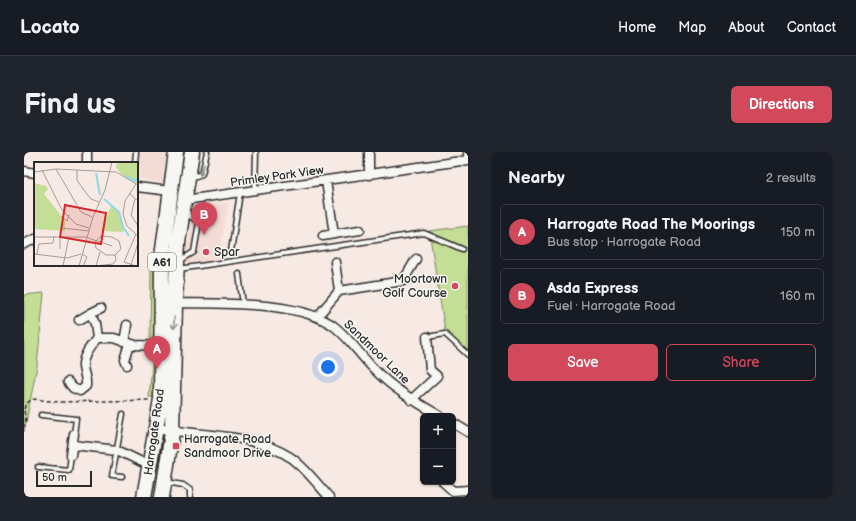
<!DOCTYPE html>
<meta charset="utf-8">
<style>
body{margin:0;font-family:"Balsamiq Sans",sans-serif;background:#20242c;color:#f1f3f6}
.controls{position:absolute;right:12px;bottom:12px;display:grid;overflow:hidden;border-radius:6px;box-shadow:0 1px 3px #0004}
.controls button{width:36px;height:36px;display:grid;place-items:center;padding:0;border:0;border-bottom:1px solid #363941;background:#171b24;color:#f1f3f6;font:20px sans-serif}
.scale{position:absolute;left:12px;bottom:10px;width:56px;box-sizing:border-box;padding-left:4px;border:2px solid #2b2b2b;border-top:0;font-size:11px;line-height:14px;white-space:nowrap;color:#2b2b2b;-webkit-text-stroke:3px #f6f6f2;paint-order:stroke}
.you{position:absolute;left:304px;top:215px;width:14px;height:14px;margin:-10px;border:3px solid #fff;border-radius:50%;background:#1a73e8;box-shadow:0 0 0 6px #1a73e833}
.badge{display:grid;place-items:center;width:26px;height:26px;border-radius:50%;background:#d1495b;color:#fff;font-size:13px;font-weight:700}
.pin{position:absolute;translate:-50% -33px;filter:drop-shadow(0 1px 2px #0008)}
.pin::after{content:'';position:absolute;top:21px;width:14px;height:12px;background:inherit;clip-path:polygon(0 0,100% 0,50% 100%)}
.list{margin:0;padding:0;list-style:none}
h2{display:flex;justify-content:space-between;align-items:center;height:52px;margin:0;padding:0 16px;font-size:17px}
h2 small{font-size:13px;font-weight:400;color:#9ea1a6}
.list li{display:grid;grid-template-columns:26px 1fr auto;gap:12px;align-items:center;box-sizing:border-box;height:56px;margin:0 8px 8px;padding:0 8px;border:1px solid #363941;border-radius:6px}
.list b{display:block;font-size:15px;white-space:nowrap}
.list p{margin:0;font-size:13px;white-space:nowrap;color:#9ea1a6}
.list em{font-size:13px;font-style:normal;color:#9ea1a6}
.actions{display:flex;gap:8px;padding:12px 16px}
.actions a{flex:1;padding:9px 0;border:1px solid #d1495b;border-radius:6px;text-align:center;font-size:14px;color:#d1495b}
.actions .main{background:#d1495b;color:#fff}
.map{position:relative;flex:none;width:444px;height:345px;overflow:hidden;border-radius:6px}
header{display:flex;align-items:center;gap:24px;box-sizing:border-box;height:56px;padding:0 20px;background:#171b24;border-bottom:1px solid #363941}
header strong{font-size:19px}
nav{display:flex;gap:22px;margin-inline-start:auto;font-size:14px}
.intro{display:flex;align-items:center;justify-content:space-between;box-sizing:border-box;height:96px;padding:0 24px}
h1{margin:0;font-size:28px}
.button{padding:10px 18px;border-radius:6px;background:#d1495b;color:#fff;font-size:14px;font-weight:700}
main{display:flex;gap:24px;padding:0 24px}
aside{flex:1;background:#171b24;border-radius:6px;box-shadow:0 1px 3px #0004}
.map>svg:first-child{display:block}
.built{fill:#f4dcd6}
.green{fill:#c5de95;stroke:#788460}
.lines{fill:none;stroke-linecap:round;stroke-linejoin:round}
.service-casing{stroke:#2b2b2b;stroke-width:7}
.minor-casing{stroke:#2b2b2b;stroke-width:11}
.trunk-casing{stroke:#2b2b2b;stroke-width:17}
.path{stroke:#2b2b2b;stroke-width:1.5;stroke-dasharray:4 3;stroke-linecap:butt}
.service{stroke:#f6f6f2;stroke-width:4}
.minor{stroke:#f6f6f2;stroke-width:8}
.trunk{stroke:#f6f6f2;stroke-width:14}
.oneway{stroke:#90908e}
.poi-dot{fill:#d1495b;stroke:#f6f6f2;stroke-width:1.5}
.labels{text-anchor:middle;stroke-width:3;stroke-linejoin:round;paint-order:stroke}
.shield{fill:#f6f6f2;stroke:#686867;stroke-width:1}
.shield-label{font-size:11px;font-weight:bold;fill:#2b2b2b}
.street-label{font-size:12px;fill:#2b2b2b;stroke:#f6f6f2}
.poi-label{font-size:12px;fill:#2b2b2b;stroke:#f6f6f2;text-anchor:start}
.inset-river{fill:none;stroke:#8dd9ed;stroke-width:2}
.inset-road{fill:none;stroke:#a59d99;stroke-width:1}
.view{fill:#d62828;fill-opacity:0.15;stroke:#d62828;stroke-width:2}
.inset-edge{fill:none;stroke:#2b2b2b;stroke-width:2}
</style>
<header>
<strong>Locato</strong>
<nav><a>Home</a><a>Map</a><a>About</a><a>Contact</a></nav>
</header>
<div class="intro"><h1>Find us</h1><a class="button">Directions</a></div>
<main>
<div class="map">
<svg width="444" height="345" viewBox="0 0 444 345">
<rect width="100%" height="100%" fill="#f7e9e3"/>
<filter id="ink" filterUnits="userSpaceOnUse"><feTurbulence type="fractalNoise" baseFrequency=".025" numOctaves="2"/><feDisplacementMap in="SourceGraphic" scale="8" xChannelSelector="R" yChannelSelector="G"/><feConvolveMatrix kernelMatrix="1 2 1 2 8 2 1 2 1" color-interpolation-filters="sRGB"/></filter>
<g filter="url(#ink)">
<path class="built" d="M110,0h33l-4,31 -26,-5v-15h-5z
M204,50l-9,59 -33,4 5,-44 4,-11 7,-4z"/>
<path class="green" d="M444,74v127l-23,-22 -16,-100z
M130,115l1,70 -5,3 1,-72z
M20,141l-7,73 -13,66v-137z
M129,203l2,18 -2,24h-4z
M138,289l3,1 -7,55h-10l8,-36 4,-5z"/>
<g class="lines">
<defs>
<path id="service" d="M111,11l1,-11
M166,26l12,-4 5,-22
M231,39l1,-39
M207,99l9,-58
M157,108l13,-8 5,-30 -14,-9
M155,117l245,-36 38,16
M215,122l4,31
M403,185l18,-3 23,21
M17,263l35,4 -2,15
M14,315l31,3 2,-15
M98,325l-10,-1 11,-62
M143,330l16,3 7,5v7"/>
<path id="minor" d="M63,0v11
M444,0v2
M0,19l11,2
M345,23v-23
M302,29l8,53 26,-4
M113,35l33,4
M161,48l283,-40
M299,84l11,-2
M0,92l11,-5
M311,110l4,29
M151,151c43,1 125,-3 160,24 15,12 25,28 39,42 19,20 42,33 66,47
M293,165l22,-26 64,-10 13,-22
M55,168l12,-7
M73,186l-2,-14 -4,-11 10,-5
M100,190l3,-17
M103,213l-2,-5 5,-16
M44,230l5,6 7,3 6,-5c1,-7 -2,-12 -3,-19 -1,-11 8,-21 14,-29h17l21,7 27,1
M387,248l26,-24 -7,-6 -3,-33
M429,271l15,9
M133,276c45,9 93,4 133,29 12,7 29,29 39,40
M49,293l44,5 33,16
M47,303l3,-21
M419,330l10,9 15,-1"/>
<path id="trunk" d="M120,345l17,-98 1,-142 14,-105
M138,345l10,-65 3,-129 3,-61 14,-90"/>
</defs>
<use href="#service" class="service-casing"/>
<use href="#minor" class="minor-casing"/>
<use href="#trunk" class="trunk-casing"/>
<path class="path" d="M0,257l2,-5 6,-5 27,3 91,-2
M0,259l2,9 -2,7"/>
<use href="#service" class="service"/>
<use href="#minor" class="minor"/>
<use href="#trunk" class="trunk"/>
</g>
<defs><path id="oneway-shaft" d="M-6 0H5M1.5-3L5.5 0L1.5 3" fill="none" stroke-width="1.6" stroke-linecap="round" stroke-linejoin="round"/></defs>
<g class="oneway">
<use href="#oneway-shaft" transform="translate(178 18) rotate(111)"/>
<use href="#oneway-shaft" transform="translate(150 171) rotate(91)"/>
</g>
</g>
<g class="poi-dot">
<circle cx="182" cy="100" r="4"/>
<circle cx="431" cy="134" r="4"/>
<rect x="148" y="290" width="8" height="8" rx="2"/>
</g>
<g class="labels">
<rect class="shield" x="124" y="101" width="28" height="18" rx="3"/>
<g class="shield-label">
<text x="138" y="114">A61</text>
</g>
<g class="street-label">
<text transform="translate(253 24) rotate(-8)" y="4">Primley Park View</text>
<text transform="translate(353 200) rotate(44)" y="4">Sandmoor Lane</text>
<text transform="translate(130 280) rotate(-82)" y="4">Harrogate Road</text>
</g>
<g class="poi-label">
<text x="190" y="104">Spar</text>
<text x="423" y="131" text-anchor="end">Moortown<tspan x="423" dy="14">Golf Course</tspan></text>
<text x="160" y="291">Harrogate Road<tspan x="160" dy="14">Sandmoor Drive</tspan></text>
</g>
</g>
<g transform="translate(10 10)">
<rect width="104" height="104" fill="#f7e9e3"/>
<path d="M83,0h21v22l-17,-10 -5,-7zM0,21l12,3 2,3 -4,5 21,27v10l-31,-2zM77,44l7,5 6,21 -23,-1z" fill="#c5de95"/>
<path class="inset-river" d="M62,11l4,22M92,14l8,5 4,-3M70,37l15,13 4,15 6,9"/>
<path class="inset-road" d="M22,7l25,43 11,5M8,8l20,40 14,14 13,4M43,8v10l6,9 8,10 8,3M0,10l22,-3 60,3 22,13M102,22l-11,17 -2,13 4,12 11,10M95,31l9,8M101,37l-4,16 7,11M27,54l6,5 2,-6M28,66l27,3M102,72l-12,28 12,4M0,75h53M54,76l24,8M61,79l1,7 10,7h9l6,-6 -2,-8 -7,-4 -11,-1 -5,5M26,87v-13M0,92l33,4 14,-4M3,92l2,-10 14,-1 1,-7M48,92l5,3 -4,9M97,103l7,-22M29,104l6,-29M45,104l14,-49 12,-27 7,-28M62,104l17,-2 3,-4 -1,-5M62,104l4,-14"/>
<path class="view" d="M31,43l41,8 -5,31 -41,-7z"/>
<rect width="104" height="104" class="inset-edge"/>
</g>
</svg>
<div class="controls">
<button>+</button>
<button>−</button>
</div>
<div class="scale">50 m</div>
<div class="you"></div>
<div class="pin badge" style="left:133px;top:217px">A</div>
<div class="pin badge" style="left:180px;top:83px">B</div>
</div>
<aside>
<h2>Nearby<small>2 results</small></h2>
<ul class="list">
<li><span class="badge">A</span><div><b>Harrogate Road The Moorings</b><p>Bus stop · Harrogate Road</p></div><em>150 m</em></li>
<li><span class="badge">B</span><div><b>Asda Express</b><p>Fuel · Harrogate Road</p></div><em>160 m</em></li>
</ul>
<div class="actions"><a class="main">Save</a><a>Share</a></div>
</aside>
</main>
